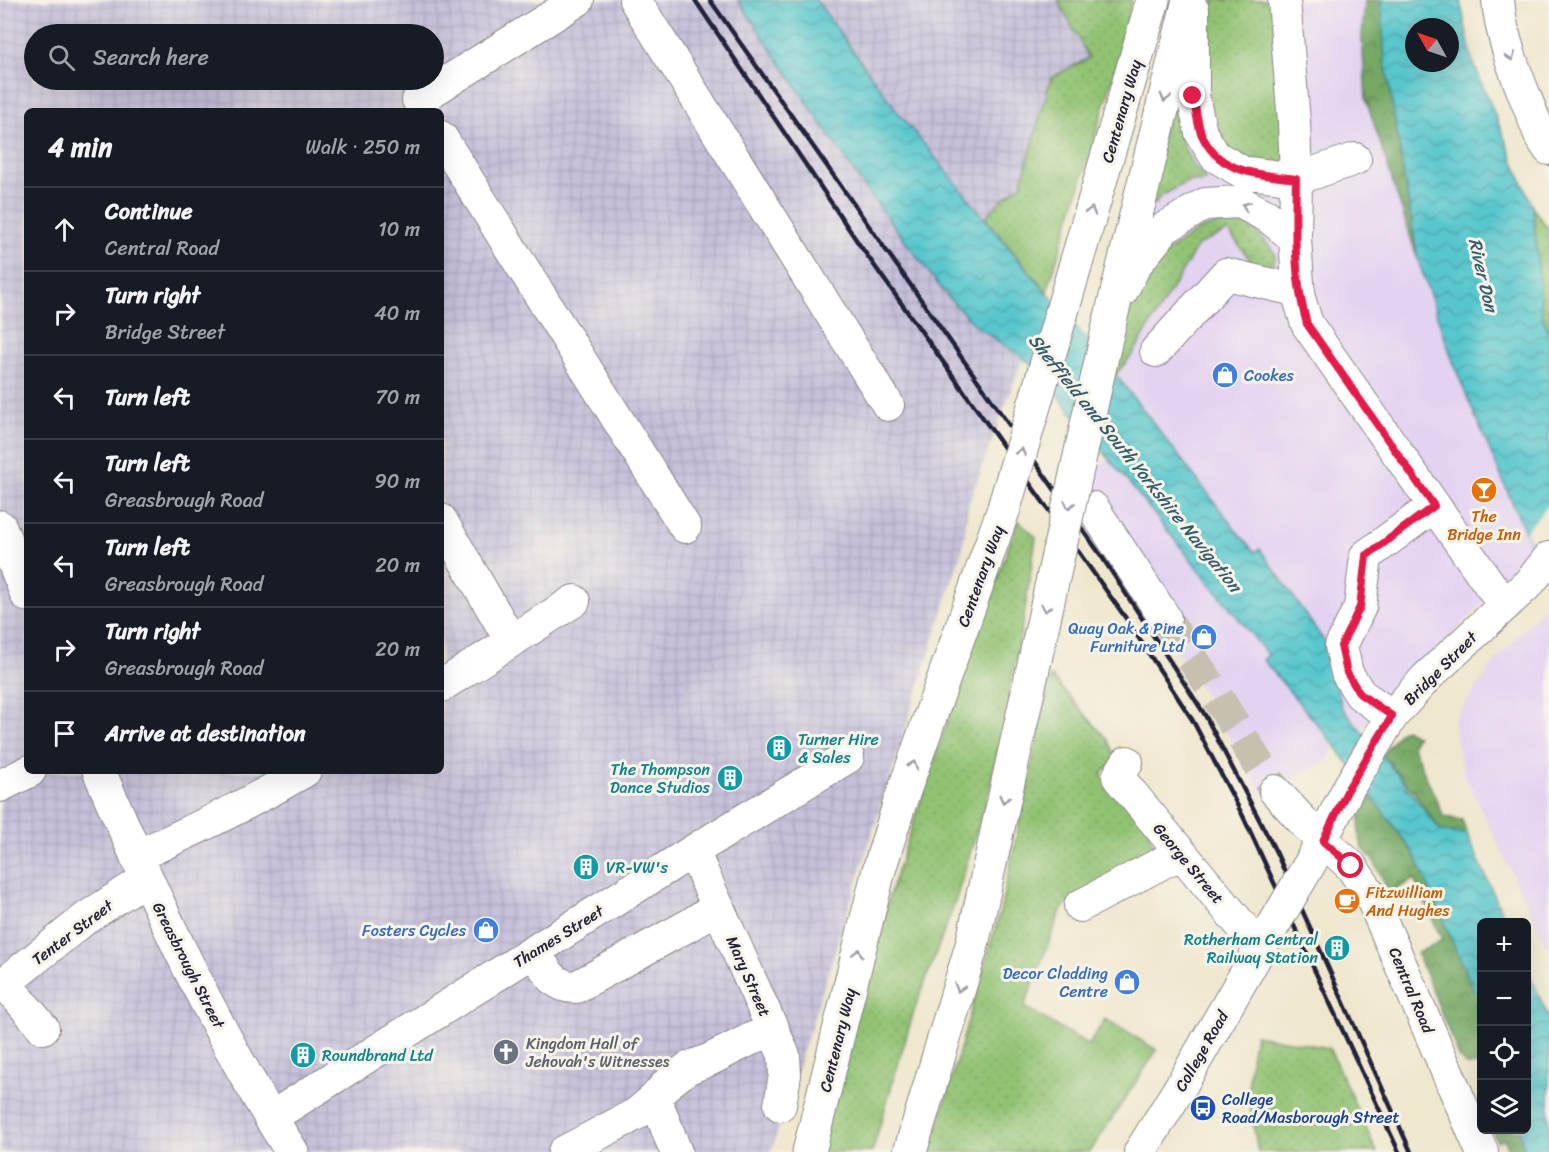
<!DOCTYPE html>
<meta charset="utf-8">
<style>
body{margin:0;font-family:Sriracha,sans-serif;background:#242831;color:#f1f3f6}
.controls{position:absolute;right:18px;bottom:18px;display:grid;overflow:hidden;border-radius:9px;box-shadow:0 6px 24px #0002}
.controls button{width:54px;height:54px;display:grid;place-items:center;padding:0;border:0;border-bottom:2px solid #363941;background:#171b24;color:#f1f3f6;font:30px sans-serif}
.compass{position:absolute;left:1405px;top:18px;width:54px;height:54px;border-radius:50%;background:#171b24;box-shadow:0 6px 24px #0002;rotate:310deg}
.stop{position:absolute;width:18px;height:18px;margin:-14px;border:4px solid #e11d48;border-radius:50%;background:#fff}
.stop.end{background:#e11d48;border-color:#fff;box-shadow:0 2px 6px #0008}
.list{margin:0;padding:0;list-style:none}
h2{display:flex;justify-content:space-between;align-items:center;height:78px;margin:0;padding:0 24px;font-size:26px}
h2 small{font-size:20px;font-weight:400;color:#9ea1a6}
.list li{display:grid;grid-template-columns:39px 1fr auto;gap:18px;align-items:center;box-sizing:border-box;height:84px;padding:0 24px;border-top:2px solid #363941}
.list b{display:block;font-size:22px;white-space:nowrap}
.list p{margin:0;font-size:20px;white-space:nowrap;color:#9ea1a6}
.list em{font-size:20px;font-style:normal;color:#9ea1a6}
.icon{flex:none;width:33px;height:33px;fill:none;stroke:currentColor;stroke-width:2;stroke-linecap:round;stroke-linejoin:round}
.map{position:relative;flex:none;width:1549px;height:1152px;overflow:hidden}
.search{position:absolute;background:#171b24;box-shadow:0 6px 24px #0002;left:24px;top:24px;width:420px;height:66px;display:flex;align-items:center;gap:15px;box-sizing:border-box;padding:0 21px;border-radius:33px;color:#9ea1a6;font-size:22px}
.panel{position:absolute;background:#171b24;box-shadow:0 6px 24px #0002;left:24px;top:108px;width:420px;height:666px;border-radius:9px}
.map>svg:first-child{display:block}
.built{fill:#e3d3f2}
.industrial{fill:url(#industrial-grid);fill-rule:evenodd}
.grass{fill:url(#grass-dots);stroke:#5a7256;stroke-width:1.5}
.forest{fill:url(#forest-crowns);stroke:#4b6550;stroke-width:1.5}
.water{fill:url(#water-waves);stroke:#3e7484;stroke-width:1.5;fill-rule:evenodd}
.pier{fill:#efe7cd}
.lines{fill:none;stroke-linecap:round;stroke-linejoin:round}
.minor-tunnel{stroke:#c6c0b0;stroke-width:32;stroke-dasharray:32 16;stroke-linecap:butt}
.minor-casing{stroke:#888484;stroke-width:34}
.major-casing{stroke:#888484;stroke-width:35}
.minor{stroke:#fff;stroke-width:32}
.major{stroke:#fff;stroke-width:33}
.rail{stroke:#22223b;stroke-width:4.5}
.minor-bridge-casing{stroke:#888484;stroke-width:34;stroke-linecap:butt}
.major-bridge-casing{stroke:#888484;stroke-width:35;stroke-linecap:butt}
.minor-bridge{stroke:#fff;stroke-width:32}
.major-bridge{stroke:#fff;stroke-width:33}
.oneway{stroke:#9c9ca7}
.route{stroke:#e11d48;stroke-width:8}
.labels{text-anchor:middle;stroke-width:6;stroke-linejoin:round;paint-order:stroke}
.street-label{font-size:16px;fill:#22223b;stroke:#f7f3e8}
.shop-label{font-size:16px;fill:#366cbe;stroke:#f7f3e8;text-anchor:end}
.food-label{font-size:16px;fill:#c56008;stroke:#f7f3e8}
.culture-label{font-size:16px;fill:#0d838f;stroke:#f7f3e8;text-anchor:start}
.worship-label{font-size:16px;fill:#5b616d;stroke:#f7f3e8;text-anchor:start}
.transit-label{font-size:16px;fill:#164399;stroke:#f7f3e8;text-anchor:start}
.water-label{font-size:18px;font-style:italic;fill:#355c6e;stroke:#f7f3e8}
</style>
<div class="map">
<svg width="1549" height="1152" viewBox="0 0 1549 1152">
<defs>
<pattern id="industrial-grid" width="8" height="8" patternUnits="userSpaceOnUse" patternTransform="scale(1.5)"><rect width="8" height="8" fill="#c6c0da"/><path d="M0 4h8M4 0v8" fill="none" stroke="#aaa5bc"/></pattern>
<pattern id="grass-dots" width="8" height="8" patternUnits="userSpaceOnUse" patternTransform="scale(1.5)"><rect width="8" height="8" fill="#91c272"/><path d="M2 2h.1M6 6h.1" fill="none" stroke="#7da664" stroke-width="1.8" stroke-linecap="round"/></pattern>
<pattern id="forest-crowns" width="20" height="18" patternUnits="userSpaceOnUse" patternTransform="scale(1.5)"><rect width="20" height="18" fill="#74a864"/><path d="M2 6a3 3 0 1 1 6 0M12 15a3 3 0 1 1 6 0" fill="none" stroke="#5f8854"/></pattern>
<pattern id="water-waves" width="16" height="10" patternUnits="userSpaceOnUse" patternTransform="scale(1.5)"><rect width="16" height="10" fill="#59c7cd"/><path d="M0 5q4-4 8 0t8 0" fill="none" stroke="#49a1a8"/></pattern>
</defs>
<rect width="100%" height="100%" fill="#f7f3e8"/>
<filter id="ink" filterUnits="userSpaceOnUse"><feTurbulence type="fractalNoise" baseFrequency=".0167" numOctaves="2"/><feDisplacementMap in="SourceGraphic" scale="12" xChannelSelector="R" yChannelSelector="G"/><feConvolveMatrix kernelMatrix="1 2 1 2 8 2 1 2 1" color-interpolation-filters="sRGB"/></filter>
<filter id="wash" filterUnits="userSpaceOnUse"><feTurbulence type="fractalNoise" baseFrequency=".008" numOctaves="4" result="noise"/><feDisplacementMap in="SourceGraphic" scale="24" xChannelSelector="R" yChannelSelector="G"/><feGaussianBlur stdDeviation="1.35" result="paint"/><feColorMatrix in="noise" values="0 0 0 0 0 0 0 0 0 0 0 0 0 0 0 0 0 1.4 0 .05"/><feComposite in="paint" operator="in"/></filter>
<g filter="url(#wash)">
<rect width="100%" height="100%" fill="#efe7cd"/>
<path class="built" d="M1205,0h176l75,370 69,162 10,20 -18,19 -26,16 -8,16 -123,127 -18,-22 -15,-63 -67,-96 -5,4 -15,-18 -134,-173 76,-269z
M1108,459l160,196 -5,5 71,84 -5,15 -65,37 -63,-107 -123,-186 15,-33z
M1549,602v348l-86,-178 -10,-51 44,-62z"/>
<path class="industrial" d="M0,0h1132l-16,68 -69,224 -79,213 -5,42 -192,605h-434l-1,-2 -3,2h-333zM34,34h400v46h-400zM27,111h414v660h-414z"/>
<path class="grass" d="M1058,0h74l-16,68 -69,224 -62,-74 17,-19 19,-14 30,-107 38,-20z
M1214,0h59l13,160 -19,7c-9,-4 -31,-11 -38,-18 -22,-24 -27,-86 -23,-117 1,-11 5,-22 8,-32z
M1172,97l12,50 8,17 14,15 -4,3 -13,-1 -30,16 -3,7 -10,-3z
M1533,208l16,22v105l-7,-21z
M1235,219c18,5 31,22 41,36l-3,10 -9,4h-7l-29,-38 -30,14 -65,109 -17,20 -10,-12 9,-41 35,-54 15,-14 33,-23z
M1018,520l18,17 -12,79 -34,172 -36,117 -41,109 -41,138h-54l73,-262 64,-192z
M1051,676l57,64 8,19 -15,15 44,50 10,24 -9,15 -70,32 -15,15 -37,97 65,38 16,-26 52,31 -67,102h-160l70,-240z
M1255,1035l74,13 48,104h-119l-10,-58 2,-30z"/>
<path class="forest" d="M1365,0h17l3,60 33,200 -52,-161 -4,-62z
M1405,729l12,7 -5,9 32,72 18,3 5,14 -26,-3 -27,-39 -32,-37 17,-22z
M1371,795l44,60 66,152v55l-4,3h-11l-6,-6 -43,-106 25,-13 -28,-61 -25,14 -14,-30 -13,-16 -3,-14 1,-23z
M1492,1130h27l6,22h-15l-6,-13 -7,3z"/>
<path class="water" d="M738,0h78l81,111 113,138 96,113 134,173 15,17 5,-3 67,96 15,63 40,47 59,76 26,3 39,88h-24l-1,85 -66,-152 -81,-111 -71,-84 5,-5 -234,-289 -58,-40 -30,-31 -83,-110z
M1381,0h79l12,59 61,149 9,106 7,21v246l-24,-49 -50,-116 -19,-46 -38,-110 -33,-200zM1414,27h36v36h-36z
M1527,968l22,51v133h-24l-6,-22h7z"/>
<path class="pier" d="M1549,504v77l-24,-49z"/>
</g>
<g filter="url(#ink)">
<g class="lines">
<path class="minor-tunnel" d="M1165,618l43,64 67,109"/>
<defs>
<path id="minor" d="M635,0l253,405
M1284,0l10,122 2,57 -1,59 4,60 8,26 197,281
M1498,0c4,48 26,92 43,137l8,12
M1193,10v86l8,37 14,23 27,16 54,7 59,-20
M425,111l-7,-11 160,-100
M441,137l244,390
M1122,291l14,-27 29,-36 40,-24 35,-2 27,14 28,22
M1156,351l70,-77 73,17
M1093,508l72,110
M441,520l70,121
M441,686l133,-85
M1392,716l-32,-22 -13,-21 -6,-27 19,-39 6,-51 68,-50
M1127,762l-9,15 142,171
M0,786l30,-15
M1275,791l35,38 41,37 19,28 112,258
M693,851l91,204 1,20 -5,30
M136,856c60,-26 112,-52 169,-85
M1312,859l37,-72 43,-71 34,-38 103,-95 20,-25
M1080,906l101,-53
M534,951c11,17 19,37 42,36l115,-63 27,-18
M5,983l38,45
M0,987l86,-69 60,-39
M655,1098l21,54
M270,1118l423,-267 155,-94
M564,1152l72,-38 19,-16 12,-14 21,-16 21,-8 64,-32
M1140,1152l42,-68 91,-158"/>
<path id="major" d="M1075,267l78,-267
M1109,325l80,-325
M0,527l27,68
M99,771c57,131 116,261 193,381
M809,1152l70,-282 20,-65 105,-297
M910,1152l62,-207 87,-394"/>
</defs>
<use href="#minor" class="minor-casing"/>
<use href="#major" class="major-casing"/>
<use href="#minor" class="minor"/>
<use href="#major" class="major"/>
<path class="rail" d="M695,0l164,244 266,373 68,104 50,95 156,336
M710,0l392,557 103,158 71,137 135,300"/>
<defs>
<path id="minor-bridge" d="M1273,926l39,-66"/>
<path id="major-bridge" d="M1004,508l71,-241
M1059,551l50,-226"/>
</defs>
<use href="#minor-bridge" class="minor-bridge-casing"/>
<use href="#major-bridge" class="major-bridge-casing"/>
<use href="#minor-bridge" class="minor-bridge"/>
<use href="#major-bridge" class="major-bridge"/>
</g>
<defs><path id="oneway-chevron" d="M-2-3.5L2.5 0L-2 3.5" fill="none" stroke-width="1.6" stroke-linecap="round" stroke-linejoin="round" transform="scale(1.5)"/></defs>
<g class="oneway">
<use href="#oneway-chevron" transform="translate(1511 57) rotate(70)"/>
<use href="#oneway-chevron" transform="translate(1165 98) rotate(104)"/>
<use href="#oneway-chevron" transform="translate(1246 206) rotate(-156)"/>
<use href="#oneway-chevron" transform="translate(1091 211) rotate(-74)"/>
<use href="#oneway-chevron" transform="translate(1021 452) rotate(-74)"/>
<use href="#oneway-chevron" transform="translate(1069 505) rotate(102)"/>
<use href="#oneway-chevron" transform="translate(1046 608) rotate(102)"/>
<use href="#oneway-chevron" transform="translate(913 765) rotate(-71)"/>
<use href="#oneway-chevron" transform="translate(1004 799) rotate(103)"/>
<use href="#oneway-chevron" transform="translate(858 953) rotate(-76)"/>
<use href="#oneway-chevron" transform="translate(959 988) rotate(107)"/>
</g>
</g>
<g class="lines" filter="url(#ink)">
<path class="route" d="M1193,96c3,12 4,26 8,37 17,41 57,41 95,46 -1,49 -3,98 11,145l127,182 -68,50 -6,51 -19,39 6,27 13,21 32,22 -43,71 -26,54 28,25"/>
</g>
<defs>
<symbol id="shop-disc" viewBox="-11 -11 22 22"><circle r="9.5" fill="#3f7fe0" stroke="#f7f3e8"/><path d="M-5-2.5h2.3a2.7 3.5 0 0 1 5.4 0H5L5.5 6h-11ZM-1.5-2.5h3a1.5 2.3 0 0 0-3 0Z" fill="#fff"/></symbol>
<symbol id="bar-disc" viewBox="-11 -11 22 22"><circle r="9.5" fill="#e8710a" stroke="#f7f3e8"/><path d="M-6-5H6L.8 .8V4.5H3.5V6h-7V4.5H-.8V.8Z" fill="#fff"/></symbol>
<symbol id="building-disc" viewBox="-11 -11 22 22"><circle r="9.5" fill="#0f9aa8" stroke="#f7f3e8"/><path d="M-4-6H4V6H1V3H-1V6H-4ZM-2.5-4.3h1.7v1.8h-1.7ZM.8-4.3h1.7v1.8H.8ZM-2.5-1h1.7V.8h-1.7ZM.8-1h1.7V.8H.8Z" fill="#fff"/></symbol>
<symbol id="cafe-disc" viewBox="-11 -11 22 22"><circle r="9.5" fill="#e8710a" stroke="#f7f3e8"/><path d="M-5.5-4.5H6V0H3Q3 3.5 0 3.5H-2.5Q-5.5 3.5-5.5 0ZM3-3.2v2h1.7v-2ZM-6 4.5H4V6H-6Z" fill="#fff"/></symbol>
<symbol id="church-disc" viewBox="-11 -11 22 22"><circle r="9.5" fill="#6b7280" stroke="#f7f3e8"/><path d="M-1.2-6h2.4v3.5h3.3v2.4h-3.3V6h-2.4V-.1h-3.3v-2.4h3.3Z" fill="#fff"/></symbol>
<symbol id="bus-disc" viewBox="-11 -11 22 22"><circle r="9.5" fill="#1a4fb4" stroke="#f7f3e8"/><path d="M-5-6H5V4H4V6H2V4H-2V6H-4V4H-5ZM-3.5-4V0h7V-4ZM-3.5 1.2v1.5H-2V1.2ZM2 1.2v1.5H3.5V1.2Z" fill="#fff"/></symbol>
</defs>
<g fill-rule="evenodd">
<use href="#shop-disc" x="1210" y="360" width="30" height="30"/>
<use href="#bar-disc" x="1469" y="475" width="30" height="30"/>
<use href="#shop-disc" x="1189" y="622" width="30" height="30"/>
<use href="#building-disc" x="764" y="733" width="30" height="30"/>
<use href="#building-disc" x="715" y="763" width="30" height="30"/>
<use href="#building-disc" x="571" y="852" width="30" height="30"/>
<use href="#cafe-disc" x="1332" y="886" width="30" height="30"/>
<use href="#shop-disc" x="471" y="915" width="30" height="30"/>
<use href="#building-disc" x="1322" y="933" width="30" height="30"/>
<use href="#shop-disc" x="1112" y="967" width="30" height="30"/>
<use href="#church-disc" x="491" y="1037" width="30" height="30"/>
<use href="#building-disc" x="288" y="1040" width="30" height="30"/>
<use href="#bus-disc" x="1188" y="1093" width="30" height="30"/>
</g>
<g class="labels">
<g class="street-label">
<text transform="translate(1121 111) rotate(-74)" y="6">Centenary Way</text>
<text transform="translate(980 576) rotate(-70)" y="6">Centenary Way</text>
<text transform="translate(1440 668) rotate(-45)" y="6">Bridge Street</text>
<text transform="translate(1189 863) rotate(50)" y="6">George Street</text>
<text transform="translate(72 932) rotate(-37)" y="6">Tenter Street</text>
<text transform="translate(558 936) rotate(-32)" y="6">Thames Street</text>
<text transform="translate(189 965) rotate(63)" y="6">Greasbrough Street</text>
<text transform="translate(749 976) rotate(66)" y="6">Mary Street</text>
<text transform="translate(1412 990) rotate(67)" y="6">Central Road</text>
<text transform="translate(837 1040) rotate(-76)" y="6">Centenary Way</text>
<text transform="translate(1201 1051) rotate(-60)" y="6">College Road</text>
</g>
<g class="shop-label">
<text x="1244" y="381" text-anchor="start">Cookes</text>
<text x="1184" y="634">Quay Oak &amp; Pine<tspan x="1184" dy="18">Furniture Ltd</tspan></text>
<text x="466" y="936">Fosters Cycles</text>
<text x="1108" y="979">Decor Cladding<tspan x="1108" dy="18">Centre</tspan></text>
</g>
<g class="food-label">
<text x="1484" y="522">The<tspan x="1484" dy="18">Bridge Inn</tspan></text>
<text x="1366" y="898" text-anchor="start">Fitzwilliam<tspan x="1366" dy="18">And Hughes</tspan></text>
</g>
<g class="culture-label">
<text x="798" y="745">Turner Hire<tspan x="798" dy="18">&amp; Sales</tspan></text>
<text x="710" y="775" text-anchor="end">The Thompson<tspan x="710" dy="18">Dance Studios</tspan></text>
<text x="606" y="873">VR-VW's</text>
<text x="1318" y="945" text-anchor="end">Rotherham Central<tspan x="1318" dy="18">Railway Station</tspan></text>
<text x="322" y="1061">Roundbrand Ltd</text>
</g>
<g class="worship-label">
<text x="526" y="1049">Kingdom Hall of<tspan x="526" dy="18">Jehovah's Witnesses</tspan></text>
</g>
<g class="transit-label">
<text x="1222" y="1105">College<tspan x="1222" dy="18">Road/Masborough Street</tspan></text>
</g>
<g class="water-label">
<text transform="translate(1483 275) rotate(77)" y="6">River Don</text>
<text transform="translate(1135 463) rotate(51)" y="6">Sheffield and South Yorkshire Navigation</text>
</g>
</g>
</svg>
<div class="controls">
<button>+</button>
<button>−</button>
<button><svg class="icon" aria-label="locate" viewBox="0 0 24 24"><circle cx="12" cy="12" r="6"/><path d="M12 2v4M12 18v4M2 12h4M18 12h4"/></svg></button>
<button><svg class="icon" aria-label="layers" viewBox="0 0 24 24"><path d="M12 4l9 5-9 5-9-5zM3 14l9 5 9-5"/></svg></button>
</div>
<svg class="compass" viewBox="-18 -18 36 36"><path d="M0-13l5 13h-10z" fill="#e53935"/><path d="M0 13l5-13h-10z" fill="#9ea1a6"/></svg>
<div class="stop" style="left:1351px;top:866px"></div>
<div class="stop end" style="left:1193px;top:96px"></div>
<div class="search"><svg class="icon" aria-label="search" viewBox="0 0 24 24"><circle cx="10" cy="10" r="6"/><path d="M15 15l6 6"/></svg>Search here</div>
<section class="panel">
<h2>4 min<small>Walk · 250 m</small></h2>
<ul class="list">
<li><svg class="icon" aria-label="ahead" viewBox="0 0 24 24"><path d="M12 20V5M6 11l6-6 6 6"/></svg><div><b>Continue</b><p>Central Road</p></div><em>10 m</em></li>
<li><svg class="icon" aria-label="right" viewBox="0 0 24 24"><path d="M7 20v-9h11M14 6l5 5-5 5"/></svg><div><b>Turn right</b><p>Bridge Street</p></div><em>40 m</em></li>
<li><svg class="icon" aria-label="left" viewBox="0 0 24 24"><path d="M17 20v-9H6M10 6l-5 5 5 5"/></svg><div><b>Turn left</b></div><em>70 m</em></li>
<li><svg class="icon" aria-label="left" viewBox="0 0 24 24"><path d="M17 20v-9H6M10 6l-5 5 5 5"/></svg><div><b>Turn left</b><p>Greasbrough Road</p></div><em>90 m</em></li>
<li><svg class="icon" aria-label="left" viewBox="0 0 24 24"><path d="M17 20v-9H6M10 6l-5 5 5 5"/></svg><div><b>Turn left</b><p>Greasbrough Road</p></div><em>20 m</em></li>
<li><svg class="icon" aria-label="right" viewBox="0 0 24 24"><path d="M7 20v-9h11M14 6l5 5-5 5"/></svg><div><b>Turn right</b><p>Greasbrough Road</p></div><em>20 m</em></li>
<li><svg class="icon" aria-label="arrive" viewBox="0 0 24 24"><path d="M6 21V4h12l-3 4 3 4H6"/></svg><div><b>Arrive at destination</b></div></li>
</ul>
</section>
</div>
